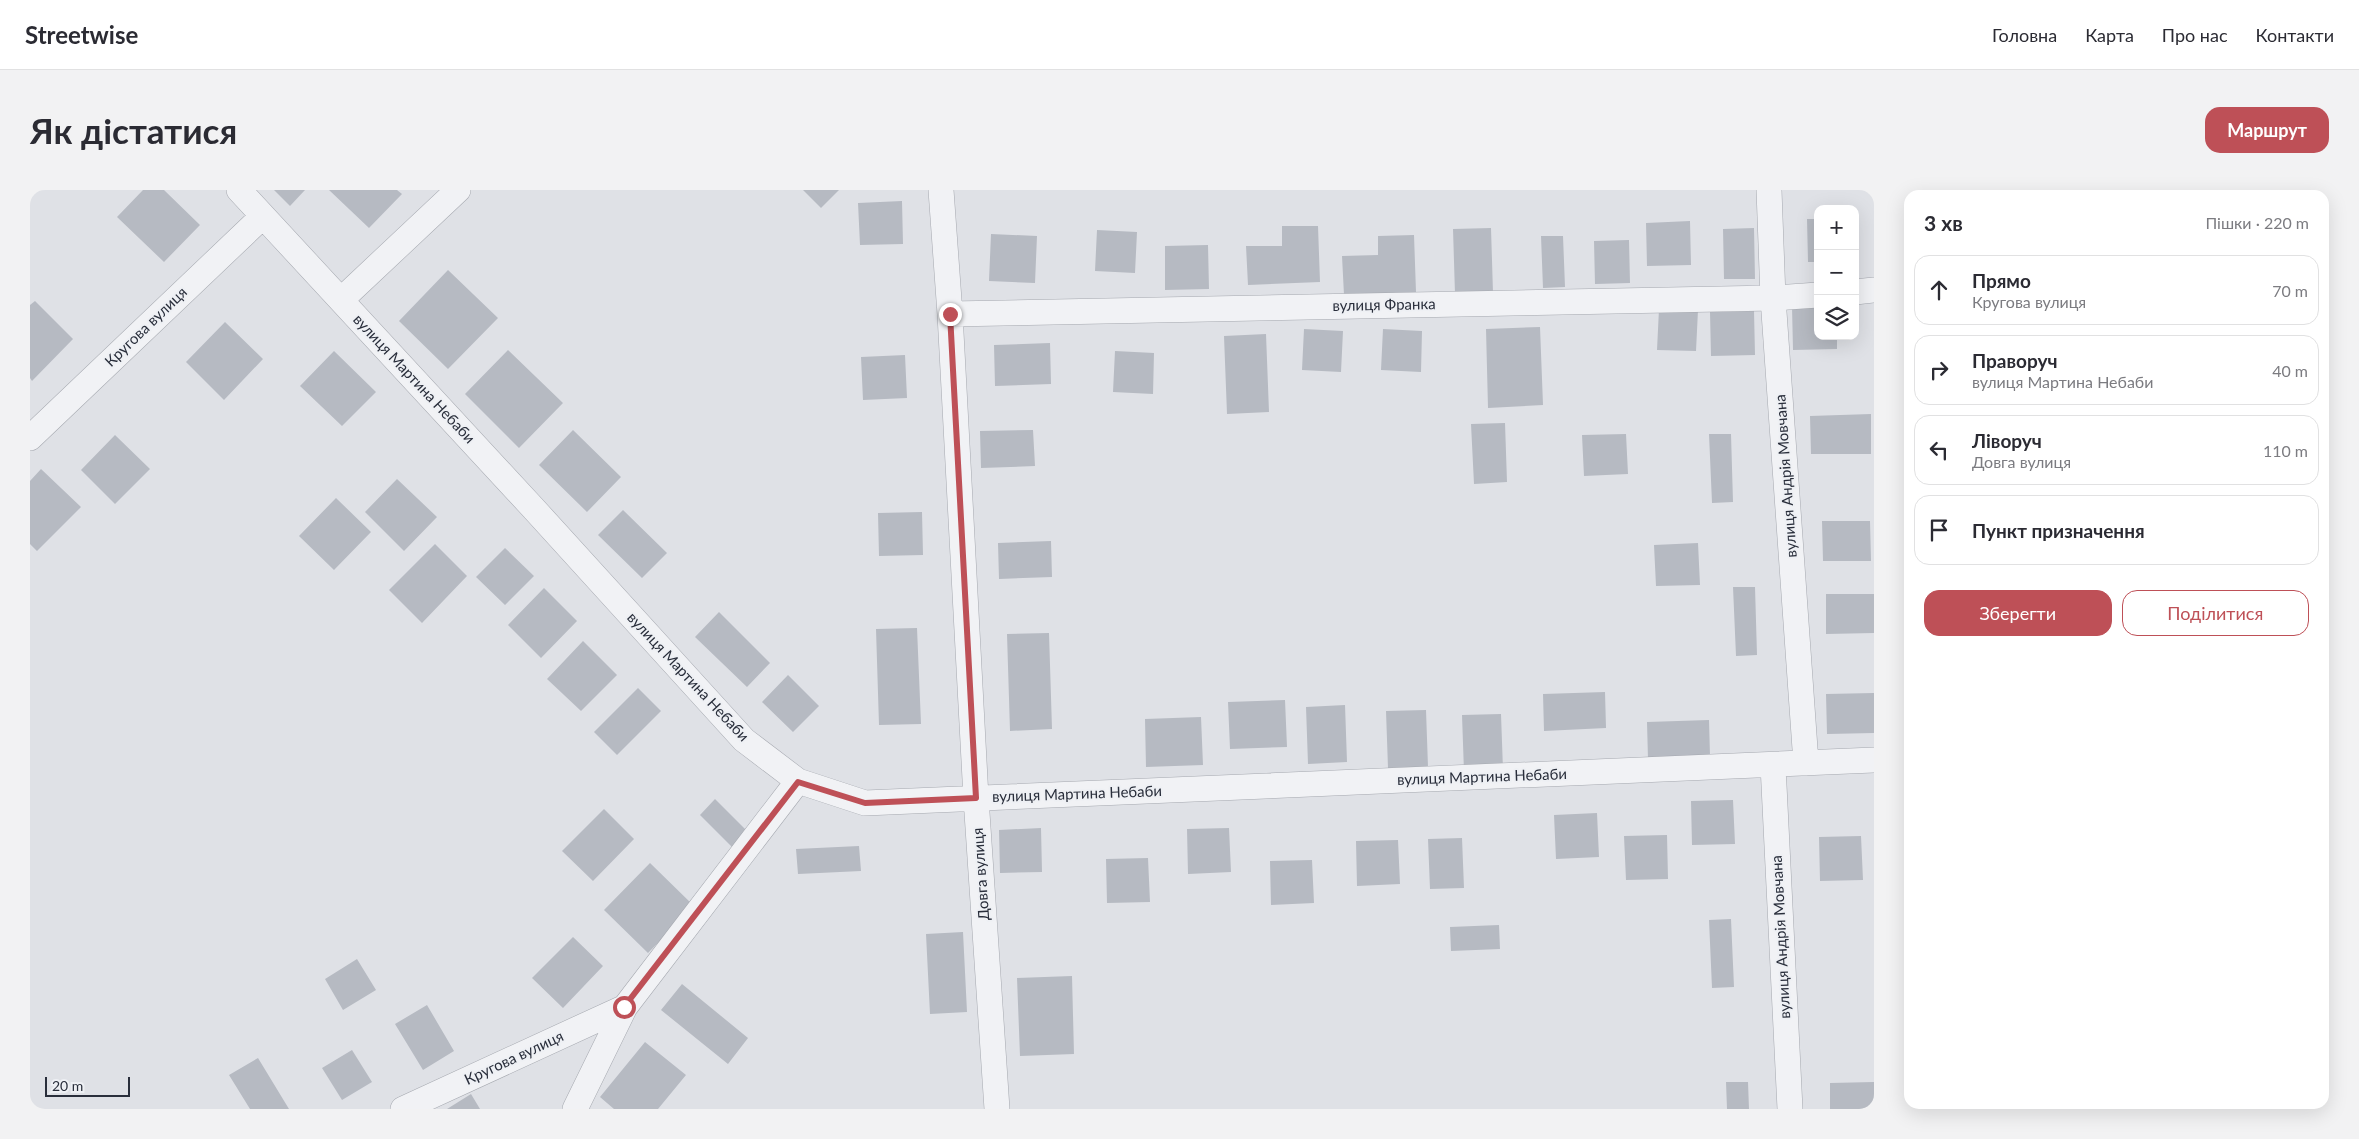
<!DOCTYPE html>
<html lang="uk">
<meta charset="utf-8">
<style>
body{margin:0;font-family:Lato,sans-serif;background:#f2f2f3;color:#2b2b33}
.controls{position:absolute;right:15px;top:15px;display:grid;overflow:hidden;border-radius:10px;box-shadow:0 5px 20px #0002}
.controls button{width:45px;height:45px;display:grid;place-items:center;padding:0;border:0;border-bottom:1px solid #e1e1e2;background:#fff;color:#2b2b33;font:25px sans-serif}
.scale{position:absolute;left:15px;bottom:12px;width:85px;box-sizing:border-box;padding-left:5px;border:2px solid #292e3b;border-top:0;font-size:14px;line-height:18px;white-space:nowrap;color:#292e3b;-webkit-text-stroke:4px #eef0f4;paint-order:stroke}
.stop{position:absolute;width:15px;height:15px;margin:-11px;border:4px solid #be5057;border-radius:50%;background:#fff}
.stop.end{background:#be5057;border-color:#fff;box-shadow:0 1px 5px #0008}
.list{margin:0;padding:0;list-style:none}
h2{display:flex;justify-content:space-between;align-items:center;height:65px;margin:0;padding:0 20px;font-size:21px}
h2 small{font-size:16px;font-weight:400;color:#7c7c81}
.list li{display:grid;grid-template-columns:32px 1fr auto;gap:15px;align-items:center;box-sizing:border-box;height:70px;margin:0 10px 10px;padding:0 10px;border:1px solid #e1e1e2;border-radius:15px}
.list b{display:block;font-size:19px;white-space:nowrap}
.list p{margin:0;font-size:16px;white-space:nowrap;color:#7c7c81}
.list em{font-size:16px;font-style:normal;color:#7c7c81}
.actions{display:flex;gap:10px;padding:15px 20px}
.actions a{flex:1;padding:11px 0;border:1px solid #be5057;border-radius:15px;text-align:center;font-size:18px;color:#be5057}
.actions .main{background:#be5057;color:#fff}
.icon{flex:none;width:28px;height:28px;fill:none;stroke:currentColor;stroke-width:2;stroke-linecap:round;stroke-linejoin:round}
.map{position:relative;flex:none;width:1844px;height:919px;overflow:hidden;border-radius:15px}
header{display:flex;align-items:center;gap:30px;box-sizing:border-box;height:70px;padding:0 25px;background:#fff;border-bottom:1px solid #e1e1e2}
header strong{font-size:24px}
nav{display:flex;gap:28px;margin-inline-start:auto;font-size:18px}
.intro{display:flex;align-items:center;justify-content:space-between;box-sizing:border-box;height:120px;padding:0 30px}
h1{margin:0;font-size:35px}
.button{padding:12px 22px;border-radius:15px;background:#be5057;color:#fff;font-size:18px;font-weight:700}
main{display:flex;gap:30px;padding:0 30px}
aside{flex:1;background:#fff;border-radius:15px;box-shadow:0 5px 20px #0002}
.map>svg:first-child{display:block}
.building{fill:#b6bac2}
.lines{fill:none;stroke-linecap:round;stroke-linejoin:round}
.street-casing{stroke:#a5a8af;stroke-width:26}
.street{stroke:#f1f2f5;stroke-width:25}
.route{stroke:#be5057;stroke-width:6}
.labels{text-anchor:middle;stroke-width:4;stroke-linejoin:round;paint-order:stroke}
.street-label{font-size:15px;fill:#292e3b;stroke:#eef0f4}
</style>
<header>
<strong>Streetwise</strong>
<nav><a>Головна</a><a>Карта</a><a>Про нас</a><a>Контакти</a></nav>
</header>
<div class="intro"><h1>Як дістатися</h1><a class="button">Маршрут</a></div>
<main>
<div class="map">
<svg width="1844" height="919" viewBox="0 0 1844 919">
<rect width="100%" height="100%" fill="#dfe1e6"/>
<path class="building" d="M113,0h21l36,35 -36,37 -47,-45z
M244,0h31l-15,16z
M299,0h68l5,4 -33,34z
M773,0h36l-18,18z
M872,11l1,43 -43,1 -2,-42z
M1777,29h11v43h-10z
M1660,31l1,44 -44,1 -1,-43z
M1252,36h36l2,56 -72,3 -2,-39h36z
M1461,38l2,65 -38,1 -2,-65z
M1724,38l1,51h-31l-1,-50z
M1067,40l40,2 -2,41 -40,-2z
M961,44l46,2 -2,47 -46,-2z
M1384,45l2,57 -72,3 -2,-39 36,-1v-19z
M1511,46h22l2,51 -22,1z
M1599,50l1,43 -35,1 -1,-43z
M1178,55l1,44 -44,1v-44z
M418,80l50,48 -50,51 -49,-48z
M5,111l38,38 -41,42 -2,-3v-73z
M1788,115v31h19v13l-44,1 -1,-44z
M1629,119l39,1 -2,41 -39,-1z
M1724,121l1,44 -44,1 -1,-44z
M195,132l38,37 -39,41 -38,-38z
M1510,137l3,78 -55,3 -2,-79z
M1274,139l39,2 -2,41 -39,-2z
M1353,139l39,2 -1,41 -40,-2z
M1236,144l3,78 -42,2 -3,-78z
M1020,153l1,41 -56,2 -1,-41z
M478,160l55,53 -44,45 -54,-54z
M304,161l42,41 -34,34 -42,-40z
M1085,161l39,2 -1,41 -40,-2z
M875,165l2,43 -44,2 -2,-43z
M1841,224v40h-60l-1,-38z
M1475,233l2,59 -33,2 -3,-60z
M543,240l48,47 -34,35 -48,-47z
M1003,240l2,36 -54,2 -1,-37z
M1596,244l2,40 -44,2 -2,-41z
M1679,244h22l2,68 -21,1z
M85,245l35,34 -35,35 -34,-34z
M11,279l40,38 -44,44 -7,-7v-63z
M367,289l40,38 -33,34 -39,-39z
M306,308l35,34 -37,38 -35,-34z
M593,320l44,43 -25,25 -44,-43z
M892,322l1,43 -44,1 -1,-43z
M1792,331h48l1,40h-48z
M1021,351l1,36 -53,2 -1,-36z
M1668,353l2,42 -44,1 -2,-41z
M405,354l32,32 -45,47 -33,-33z
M475,358l29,28 -29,29 -29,-28z
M1703,397h22l2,68 -21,1z
M514,398l33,33 -36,37 -33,-33z
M1796,404h48v39l-48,1z
M689,422l51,51 -23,24 -52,-50z
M887,438l4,96 -42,1 -3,-96z
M1019,443l3,96 -42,2 -3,-97z
M553,451l34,34 -36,36 -34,-32z
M758,485l31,31 -26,26 -31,-30z
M608,498l23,23 -44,44 -23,-23z
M1575,502l1,36 -62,3 -1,-37z
M1844,503v40l-47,1 -1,-40z
M1255,510l2,47 -57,2 -2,-47z
M1315,515l2,57 -39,2 -2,-57z
M1396,520l2,57 -40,1 -2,-57z
M1471,524l2,56 -39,2 -2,-57z
M1171,527l2,48 -57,2 -1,-48z
M1679,530l1,36 -62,3 -1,-37z
M685,609l34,34 -15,16 -34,-34z
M1703,610l2,44 -43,1 -1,-44z
M574,619l30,30 -41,42 -31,-30z
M1567,623l2,44 -43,2 -2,-44z
M1011,638l1,44 -42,1 -1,-43z
M1199,638l2,44 -43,2 -1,-45z
M1637,645l1,44 -42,1 -2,-44z
M1831,646l2,44 -43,1 -1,-44z
M1432,648l2,50 -34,1 -2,-50z
M1368,650l2,44 -43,2 -1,-45z
M829,656l2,25 -63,3 -2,-25z
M1118,668l2,44 -43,1 -1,-44z
M1282,670l2,43 -43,2 -1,-44z
M620,673l44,43 -46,47 -44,-43z
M1701,729l3,68 -22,1 -3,-68z
M1469,735l1,24 -49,2 -1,-24z
M933,742l4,80 -37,2 -4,-80z
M543,747l30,29 -40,42 -31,-30z
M327,769l19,31 -33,20 -18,-31z
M1042,786l2,78 -54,2 -3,-78z
M652,794l66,54 -20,26 -67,-54z
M397,815l27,46 -31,19 -28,-46z
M615,852l41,33 -28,34h-44l-14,-12z
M322,860l20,32 -30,18 -20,-32z
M228,868l31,51h-39l-21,-34z
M1696,892h22l1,27h-22z
M1844,892v27h-44v-26z
M441,904l9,15h-33z"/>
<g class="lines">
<defs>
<path id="street" d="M209,0l295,319 210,231 54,41 67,22 1009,-43
M911,0l9,124 26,484 21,311
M1739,0l4,108 33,465
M1825,102l19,-2
M311,110l117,-110
M920,124l823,-16 45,-3
M0,248l233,-222
M1743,575l17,344
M373,919l222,-102
M545,919l50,-102 173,-226"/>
</defs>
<use href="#street" class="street-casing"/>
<use href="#street" class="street"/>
</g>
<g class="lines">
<path class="route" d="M594,817l174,-225 67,21 111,-5 -26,-484"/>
</g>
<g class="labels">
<g class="street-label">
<text transform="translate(1354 115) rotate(-1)" y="5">вулиця Франка</text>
<text transform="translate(116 137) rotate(-44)" y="5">Кругова вулиця</text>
<text transform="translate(384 189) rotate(47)" y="5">вулиця Мартина Небаби</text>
<text transform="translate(1756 286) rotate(-94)" y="5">вулиця Андрія Мовчана</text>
<text transform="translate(658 487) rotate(47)" y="5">вулиця Мартина Небаби</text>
<text transform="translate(1452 587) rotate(-2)" y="5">вулиця Мартина Небаби</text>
<text transform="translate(1047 604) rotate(-2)" y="5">вулиця Мартина Небаби</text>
<text transform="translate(951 684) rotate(-94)" y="5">Довга вулиця</text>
<text transform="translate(1751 747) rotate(-93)" y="5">вулиця Андрія Мовчана</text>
<text transform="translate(484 868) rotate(-25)" y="5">Кругова вулиця</text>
</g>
</g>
</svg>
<div class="controls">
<button>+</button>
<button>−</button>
<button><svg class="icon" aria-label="layers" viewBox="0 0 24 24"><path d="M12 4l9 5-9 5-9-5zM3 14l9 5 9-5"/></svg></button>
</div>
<div class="scale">20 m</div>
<div class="stop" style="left:594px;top:817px"></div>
<div class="stop end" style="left:920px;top:124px"></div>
</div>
<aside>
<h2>3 хв<small>Пішки · 220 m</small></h2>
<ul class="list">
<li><svg class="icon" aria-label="ahead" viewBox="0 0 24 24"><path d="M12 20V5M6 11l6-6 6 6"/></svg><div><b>Прямо</b><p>Кругова вулиця</p></div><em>70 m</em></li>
<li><svg class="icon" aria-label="right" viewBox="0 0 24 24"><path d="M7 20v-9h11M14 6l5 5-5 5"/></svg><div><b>Праворуч</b><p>вулиця Мартина Небаби</p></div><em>40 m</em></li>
<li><svg class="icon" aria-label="left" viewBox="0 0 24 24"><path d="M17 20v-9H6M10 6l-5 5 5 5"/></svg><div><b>Ліворуч</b><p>Довга вулиця</p></div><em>110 m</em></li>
<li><svg class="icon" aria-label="arrive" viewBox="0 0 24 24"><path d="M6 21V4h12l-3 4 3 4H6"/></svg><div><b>Пункт призначення</b></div></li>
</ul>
<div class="actions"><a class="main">Зберегти</a><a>Поділитися</a></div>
</aside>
</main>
